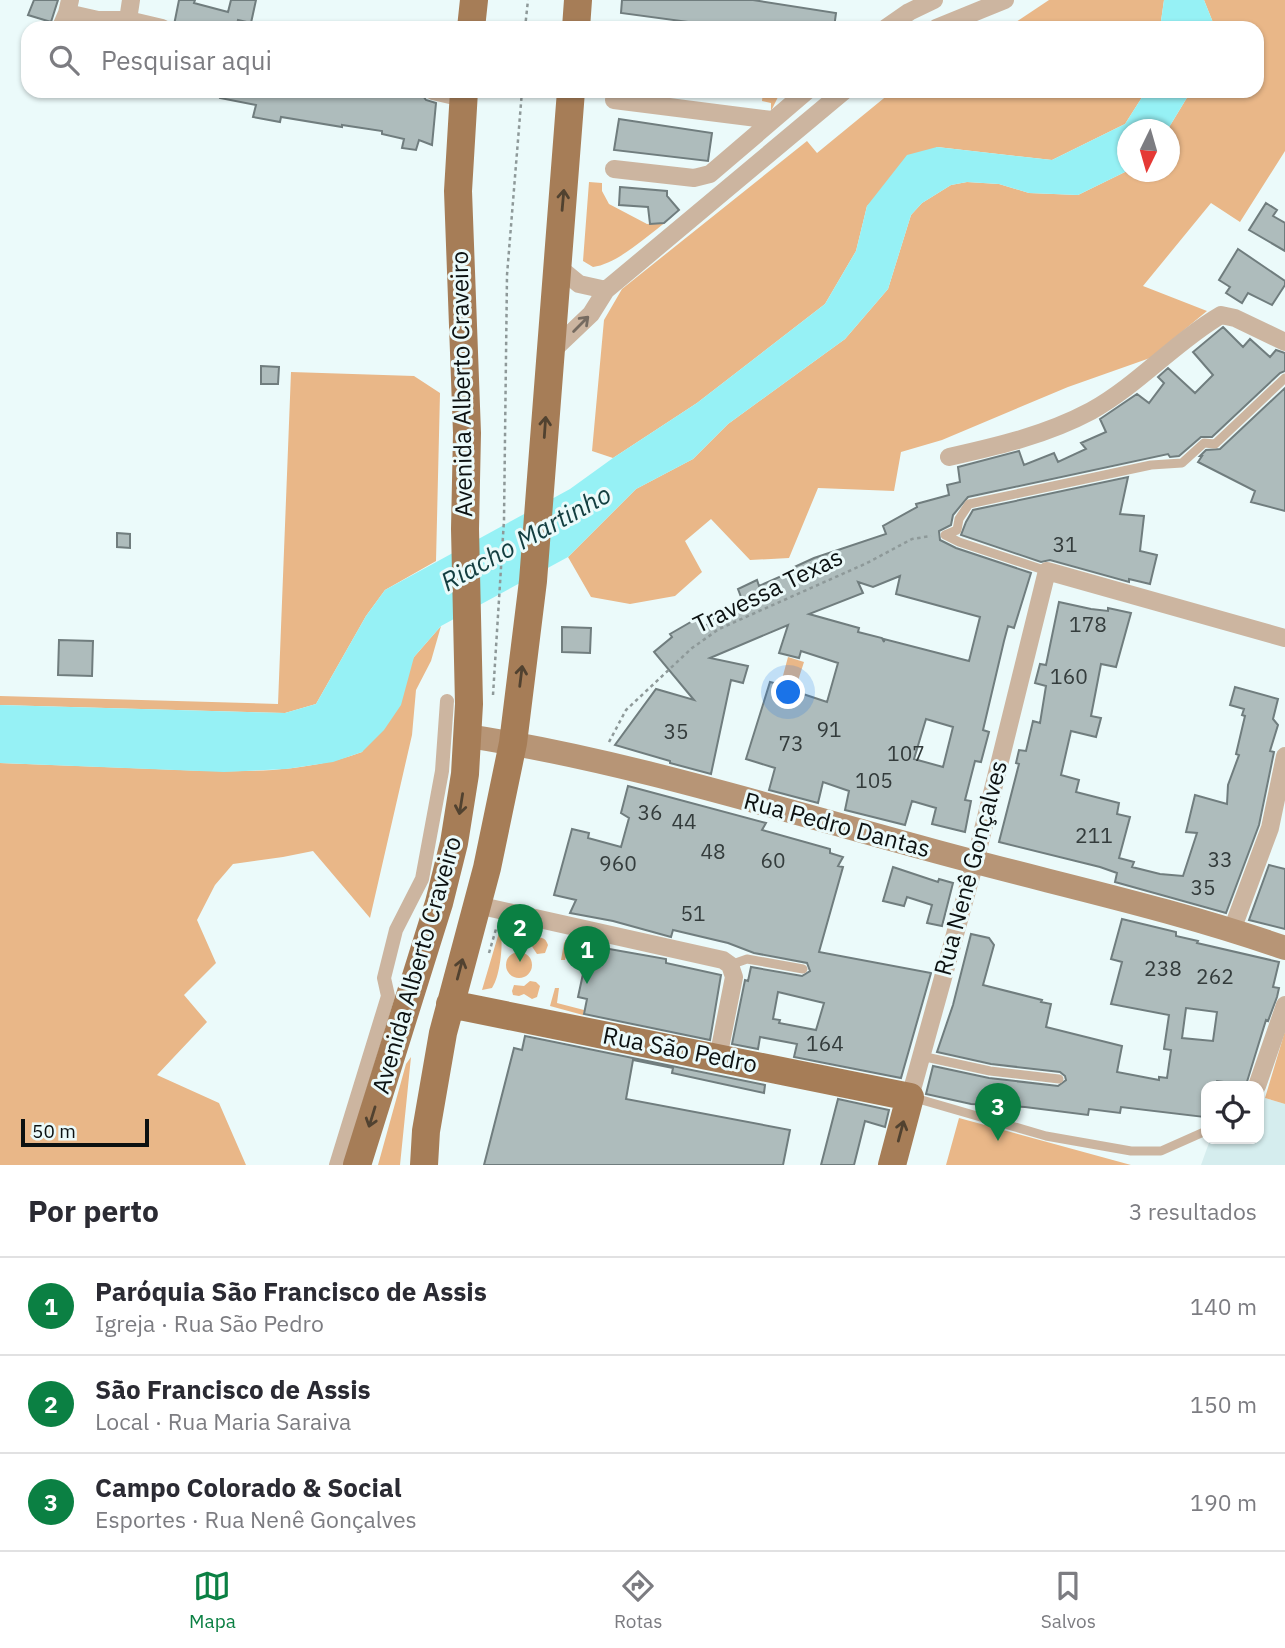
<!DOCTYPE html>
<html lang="pt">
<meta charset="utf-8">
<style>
body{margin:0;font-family:"IBM Plex Sans",sans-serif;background:#f7f7f7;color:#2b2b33}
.controls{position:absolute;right:21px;bottom:21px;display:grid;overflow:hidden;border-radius:14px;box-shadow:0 2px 5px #0004}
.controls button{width:63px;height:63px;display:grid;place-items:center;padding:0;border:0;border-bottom:2px solid #e1e1e2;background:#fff;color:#2b2b33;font:35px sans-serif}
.compass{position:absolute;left:1117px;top:119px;width:63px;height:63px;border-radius:50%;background:#fff;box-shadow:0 2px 5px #0004;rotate:185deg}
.scale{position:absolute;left:21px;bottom:18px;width:128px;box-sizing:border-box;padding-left:7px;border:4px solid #0c1111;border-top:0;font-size:19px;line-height:24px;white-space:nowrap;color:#0c1111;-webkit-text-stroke:5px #ebfafa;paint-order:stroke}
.you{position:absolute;left:789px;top:693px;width:24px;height:24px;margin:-18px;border:5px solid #fff;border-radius:50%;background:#1a73e8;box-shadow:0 0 0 10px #1a73e833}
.badge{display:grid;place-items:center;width:46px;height:46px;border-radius:50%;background:#0b8043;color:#fff;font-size:23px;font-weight:700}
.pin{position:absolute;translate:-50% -58px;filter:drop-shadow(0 2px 4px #0008)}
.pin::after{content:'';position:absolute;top:37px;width:24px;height:21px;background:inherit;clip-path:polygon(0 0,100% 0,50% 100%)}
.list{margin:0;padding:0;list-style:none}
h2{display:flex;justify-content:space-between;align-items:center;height:91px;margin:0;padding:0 28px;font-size:30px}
h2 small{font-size:23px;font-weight:400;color:#7c7c81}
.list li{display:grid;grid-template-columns:46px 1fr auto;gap:21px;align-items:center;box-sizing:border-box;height:98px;padding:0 28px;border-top:2px solid #e1e1e2}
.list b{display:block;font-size:26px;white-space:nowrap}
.list p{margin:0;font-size:23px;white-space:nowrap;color:#7c7c81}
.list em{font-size:23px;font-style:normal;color:#7c7c81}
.icon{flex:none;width:38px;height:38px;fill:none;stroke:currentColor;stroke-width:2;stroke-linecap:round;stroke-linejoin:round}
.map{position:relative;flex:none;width:1285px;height:1165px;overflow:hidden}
.search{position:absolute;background:#fff;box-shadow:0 2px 5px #0004;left:21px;right:21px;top:21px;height:77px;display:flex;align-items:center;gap:18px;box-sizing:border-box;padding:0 24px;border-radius:21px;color:#7c7c81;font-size:26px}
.sheet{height:385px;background:#fff}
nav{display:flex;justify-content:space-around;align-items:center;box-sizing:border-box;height:98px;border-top:2px solid #e1e1e2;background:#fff;font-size:19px;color:#7c7c81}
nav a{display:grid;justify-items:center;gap:4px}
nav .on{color:#0b8043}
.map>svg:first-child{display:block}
.built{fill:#d5edee}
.green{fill:#e9b788}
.water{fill:#96f1f5}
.building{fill:#aebcbc;stroke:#707d7e;stroke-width:2;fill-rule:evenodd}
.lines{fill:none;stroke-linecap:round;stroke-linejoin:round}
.path{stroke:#8e9999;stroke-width:2.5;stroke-dasharray:3.5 3.5;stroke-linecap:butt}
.service{stroke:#ccb5a0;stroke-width:9}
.pedestrian{stroke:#ccb5a0;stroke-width:14}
.minor{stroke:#ccb5a0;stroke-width:18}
.secondary{stroke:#b79576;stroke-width:24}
.primary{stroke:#a67d57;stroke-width:28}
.oneway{stroke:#514230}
.oneway2{stroke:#766b60}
.labels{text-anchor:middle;stroke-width:6;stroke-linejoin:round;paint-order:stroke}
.number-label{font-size:21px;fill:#343c3c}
.street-label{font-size:24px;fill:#0c1111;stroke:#ebfafa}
.water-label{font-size:26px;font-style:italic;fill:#133e40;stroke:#ebfafa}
</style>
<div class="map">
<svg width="1285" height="1165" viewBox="0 0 1285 1165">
<rect width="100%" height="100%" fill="#ebfafa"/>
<path class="built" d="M1265,1098l20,6v61h-84l9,-25 49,-1v-20z"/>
<path class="green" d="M1049,0h115l-4,28h-153z
M1204,0h81v151l-45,71 -29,-19 -68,83 64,25 -57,47 -82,29 -126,53 -41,12 -7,39 -76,-3 -29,70 -39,2 -39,-41 -26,22 17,31 -27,24 -45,8 -39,-7 -23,-40 68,-68 57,-30 35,-35 117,-85 43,-50 23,-74 11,-12 29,-18 16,-3 32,2 30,9 49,2 49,-24 43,1 -2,-43 23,-38h66v-63h-39l-4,-3z
M756,91h21l2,4 -8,16v-8l-9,-2 1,-9z
M887,91h259l-21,33 -73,36 -115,-13 -70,59 -11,45 -31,53 -128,99 -84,55 -21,-7 12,-131 18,-31 185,-148 10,12 72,-59z
M589,182l13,1v8l7,13 38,20 19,-2c-20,15 -49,42 -73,45l-10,-6z
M291,372l123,4 26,17 -4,168 -51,29 -19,26 -50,88 -31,9 -285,-8v-9l278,8z
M441,626l-10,35 -15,29 -4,45 -42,183 -57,-67 -30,6 -50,7 -18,21 -18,35 19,43 -32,32 23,27 -50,53 62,28 27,62h-246v-402c52,2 104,4 155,6 70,3 141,7 207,-17l52,-95z
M788,657l16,5 -8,25 -15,-4z
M500,929c4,13 0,48 -8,59l-10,2z
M529,933l5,6c7,-3 12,-1 14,6l-3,8 -8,1 -6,-9 -8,-1 -1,-8z
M566,940l27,6 -2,5 -21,-6 -2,2 -3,13h-4l3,-17z
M506 965a13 13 0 1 1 26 0a13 13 0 1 1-26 0Z
M530,981l6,1 4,4 -3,11 -5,2 -8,-5 -5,2 -6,-1 -1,-4 2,-6 10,1z
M555,988h4l-2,15 27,7 -1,5 -33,-9z
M1285,1031v73l-20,-6z
M411,1057l-11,108h-22l28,-101z
M959,1118l172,47h-185z"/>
<path class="water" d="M1164,0h40l10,25 4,3h-58z
M1146,91h45l-23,38 -40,1 -1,41 -49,24 -49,-2 -30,-9 -32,-2 -16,3 -29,18 -11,12 -23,74 -43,50 -117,85 -35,35 -57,30 -68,68 -127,69 -27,31 -13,48 -17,25 -22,22 -29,10 -47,7 -62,3 -224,-9v-58l285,8 31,-9 50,-88 19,-26 185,-101 43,-31 84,-55 128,-99 31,-53 11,-45 40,-51 30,-8 115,13 73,-36z"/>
<path class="building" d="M34,0h24l-7,22 -23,-7z
M179,0h16l-1,3 34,9 3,-12h25l-5,23 -13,-3 -2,8h-49l-13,-3z
M622,0h131l83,13 -2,15h-101l-112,-15z
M221,91h179l23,5 3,4 10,3 -4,42 -13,-5 -3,10 -14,-2 2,-9 -22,-5v-3l-40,-6v2l-61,-10 -1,5 -27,-5 3,-12 -36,-7z
M619,119l93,14 -4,28 -94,-11z
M620,187l47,4v5l12,14 -15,13 -14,1 -2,-17 -29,-2z
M1266,203l11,7 -4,6 12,7v28l-36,-21z
M1238,249l47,32v4l-13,20 -24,-12 -6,10 -16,-10 4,-6 -11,-7z
M1223,327l20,20 7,-8 20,18 6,-7 9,3v18l-5,2 -68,64h-11l-22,19 -9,1 -2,-3 -200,43 -15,18 -2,10 -12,6 1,9 16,8 75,25 -17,55 -6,-2 -4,15 -21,89 6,2 -8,30 -6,-1 -10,39 6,1 -6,31 -33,-8 4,-16 -24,-7 -7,24 -60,-15 4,-19 -26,-9 -5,21 -49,-13 6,-22 -29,-9 24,-77 28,7 -1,3 30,10 11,-39 -37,-12 -2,7 -20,-5 9,-28 -78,33 38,8 -5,17 -12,-3 -20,94 -41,-11v-2l-55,-16 41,-56 38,11 -40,-48 18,-15 -2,-3 26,-15 7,9 13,-11 28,-12 -6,-16 19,-9 2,6 34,-15 -1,-3 22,-10 72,-24 -3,-8 34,-19 -1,-3 33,-9 -2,-10 13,-3 -2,-15 61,-16 5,14 30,-12 4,9 28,-13 -5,-6 25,-11 -6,-13 37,-25 12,9 15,-20 -6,-6 10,-9 27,25 18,-18 -20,-23zM900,576l-4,18 84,23 -11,44 -85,-22v3l-2,-4 -24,-6 1,-4 -50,-14 54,-21 -5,-11 15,5zM926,719l27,8 -10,40 -29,-8z
M261,366l18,1 -1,17h-17z
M1285,388v123l-34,-9 4,-11 -57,-29 4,-6h-2l6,-6 14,-1z
M1128,477l-8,37 24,2 -4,35 17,4 -7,29 -21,-5v3l-79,-22 -9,2 -80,-27 5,-13 7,-12z
M117,533l13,1v14l-13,-1z
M1059,602l32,7 17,2v-3l23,5 -15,54 -15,-3 -10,52 10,2 -5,19 -25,-6 -10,44 18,5 -3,12 43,11 -2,11 13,3 -11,41 15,4 -2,5 28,7 23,2 14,-43 -11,-1 9,-37 32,9 1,-19 11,-30 -3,-1 9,-38 -3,-1 2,-6 -14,-4 5,-18 43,12 -5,20 5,6 -8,26 4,1 -15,73 -33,88 -111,-31 2,-9 -17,-6 -101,-25 20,-78 -3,-1 3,-13 7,1 7,-30 7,2 6,-37 -11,-3 5,-19 6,1z
M562,627l29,1 -1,25 -28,-1z
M59,640l34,1 -1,35 -34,-1z
M628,786l138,37 -4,7 68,19v4l13,4 -5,9 5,1 -24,85 112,21 -30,105 -107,-21 3,-13 -37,-7 -2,12 -26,-5 13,-64 3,1 3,-14 51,9 8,-5 -3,-8 -53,-10 -26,-10 -55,-13 -2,7 -58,-16 -43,-8 6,-13 -22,-5 18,-66 17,4 -1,5 33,9 8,-29 -8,-5zM778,992l46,11 -8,27 -37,-7 1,-3 -7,-1z
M1269,865l16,4v60l-36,-9z
M893,867l45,15 1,-3 14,4 -11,43 -15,-3 5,-18 -25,-8 -3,9 -21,-5z
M1122,919l54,13v4l22,5 -1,2 82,19 -6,25 6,1 -2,9 -9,24 -2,-1 -20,65 -29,-4 -2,5h-9l-2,31 -83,-10 -1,6 -31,-4 -1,6 -63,-8 -54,-3 -45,-10 7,-28 56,12 69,8 8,-6 -1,-4 -5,-4 -69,-8 -54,-12 16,-47 18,-71 18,4 5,7 -11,40 59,15 -1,2 10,2 -5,23 76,19 -5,26 42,8v-3l8,1 4,-28 -7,-1 5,-34 -58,-11 11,-42 -11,-3zM1186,1008l31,4 -4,29 -31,-3z
M598,947l68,12v4l55,12 -11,65 -126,-26 3,-15 -9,-2 8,-37 9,2z
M525,1036l240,49 -1,8 -92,-20 1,-5 -40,-8 -7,39 164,31 -7,35h-299l30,-117 8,2z
M838,1099l51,11 -4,17 -20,-6 -11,44h-33z"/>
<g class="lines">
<path class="path" d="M525,28l3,-28
M493,695l11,-175 3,-245 15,-184
M609,742l17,-32 66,-62 27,-19 148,-66 45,-24 19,-3
M489,953l7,-24 -1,-2"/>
<path class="service" d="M945,535l12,-5 2,-11 10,-15 182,-39 31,-2 22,-20 11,1 70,-66
M945,535l14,7 88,29
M730,965l17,-6 56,10
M921,1056l69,15 69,8
M915,1098l131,38 85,15h30l45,-20"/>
<path class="pedestrian" d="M336,1165l52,-169 -4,-18 12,-48 26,-51 20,-108 5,-70"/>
<path class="minor" d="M67,13l31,7h30l34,8
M128,20l3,-20
M61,27l6,-14 3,-13
M886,28l23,-16 25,-12
M936,28l69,-28
M433,91l30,7
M614,100l158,20
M614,169l80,9 16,-4 97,-83
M557,266l22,18 27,6
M550,353l41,-39 15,-24 238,-199
M949,457c49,-11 97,-22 142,-46 47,-26 84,-69 130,-96l14,3 50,24
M477,905l246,55 7,5 4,12 -16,81
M1232,930l38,-102 15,-72
M1257,1086l28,-81
M910,1097l65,-235 72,-291 238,67"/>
<path class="secondary" d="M468,736c155,24 307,72 459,113 119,33 241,58 358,99"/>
<path class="primary" d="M471,28l3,-28
M576,28l2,-28
M450,1004l460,93 -18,68
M357,1165l82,-262 15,-60 11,-69 4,-70 -4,-175 2,-96 -9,-242 6,-100
M424,1165l2,-34 17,-98 44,-165 26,-125 20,-162 38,-490"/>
</g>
<defs><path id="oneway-shaft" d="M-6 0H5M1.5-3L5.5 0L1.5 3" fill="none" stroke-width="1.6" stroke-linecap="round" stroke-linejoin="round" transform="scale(1.75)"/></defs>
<g class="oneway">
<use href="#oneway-shaft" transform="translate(563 200) rotate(-85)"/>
<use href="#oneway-shaft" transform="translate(545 427) rotate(-86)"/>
<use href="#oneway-shaft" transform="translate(521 676) rotate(-83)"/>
<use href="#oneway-shaft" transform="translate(461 804) rotate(99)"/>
<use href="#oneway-shaft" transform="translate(460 969) rotate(-75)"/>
<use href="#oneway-shaft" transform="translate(372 1117) rotate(107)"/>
<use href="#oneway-shaft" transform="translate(901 1131) rotate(-75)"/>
</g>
<use class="oneway2" href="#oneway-shaft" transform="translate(581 324) rotate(-45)"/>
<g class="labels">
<g class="number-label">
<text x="1065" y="552">31</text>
<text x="1088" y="632">178</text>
<text x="1069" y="684">160</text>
<text x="829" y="737">91</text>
<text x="676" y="739">35</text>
<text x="791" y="751">73</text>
<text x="906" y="761">107</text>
<text x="874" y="788">105</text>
<text x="650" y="820">36</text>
<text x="684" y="829">44</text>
<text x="1094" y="843">211</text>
<text x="713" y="859">48</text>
<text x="1220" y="867">33</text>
<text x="773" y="868">60</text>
<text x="618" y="871">960</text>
<text x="1203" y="895">35</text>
<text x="693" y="921">51</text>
<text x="1163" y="976">238</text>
<text x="1215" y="984">262</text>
<text x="825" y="1051">164</text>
</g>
<g class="street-label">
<text transform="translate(462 384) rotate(-91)" y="8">Avenida Alberto Craveiro</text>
<text transform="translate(768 591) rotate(-26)" y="8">Travessa Texas</text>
<text transform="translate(837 825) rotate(15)" y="8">Rua Pedro Dantas</text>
<text transform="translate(971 868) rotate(-75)" y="8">Rua Nenê Gonçalves</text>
<text transform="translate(417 965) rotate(-74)" y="8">Avenida Alberto Craveiro</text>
<text transform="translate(680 1050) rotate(11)" y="8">Rua São Pedro</text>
</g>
<g class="water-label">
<text transform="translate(526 538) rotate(-29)" y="9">Riacho Martinho</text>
</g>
</g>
</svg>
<div class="controls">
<button><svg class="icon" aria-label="locate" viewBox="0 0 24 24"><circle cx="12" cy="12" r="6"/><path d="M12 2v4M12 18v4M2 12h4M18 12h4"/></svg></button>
</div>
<svg class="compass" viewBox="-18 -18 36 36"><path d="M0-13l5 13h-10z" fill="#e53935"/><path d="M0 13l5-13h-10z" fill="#7c7c81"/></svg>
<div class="scale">50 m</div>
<div class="you"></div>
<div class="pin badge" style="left:587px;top:984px">1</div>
<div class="pin badge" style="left:520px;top:962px">2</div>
<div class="pin badge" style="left:998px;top:1141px">3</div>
<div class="search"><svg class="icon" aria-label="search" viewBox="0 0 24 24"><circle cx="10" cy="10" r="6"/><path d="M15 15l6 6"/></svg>Pesquisar aqui</div>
</div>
<section class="sheet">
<h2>Por perto<small>3 resultados</small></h2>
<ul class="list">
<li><span class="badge">1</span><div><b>Paróquia São Francisco de Assis</b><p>Igreja · Rua São Pedro</p></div><em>140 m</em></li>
<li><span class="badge">2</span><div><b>São Francisco de Assis</b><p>Local · Rua Maria Saraiva</p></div><em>150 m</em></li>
<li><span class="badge">3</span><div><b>Campo Colorado &amp; Social</b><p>Esportes · Rua Nenê Gonçalves</p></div><em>190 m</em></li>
</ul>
</section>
<nav>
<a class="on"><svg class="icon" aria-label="map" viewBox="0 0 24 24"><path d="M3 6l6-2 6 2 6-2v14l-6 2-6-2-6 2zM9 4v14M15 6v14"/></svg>Mapa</a>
<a><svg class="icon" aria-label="directions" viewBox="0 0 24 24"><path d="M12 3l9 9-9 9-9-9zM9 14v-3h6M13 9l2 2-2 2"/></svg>Rotas</a>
<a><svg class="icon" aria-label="saved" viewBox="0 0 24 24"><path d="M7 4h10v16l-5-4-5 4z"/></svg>Salvos</a>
</nav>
